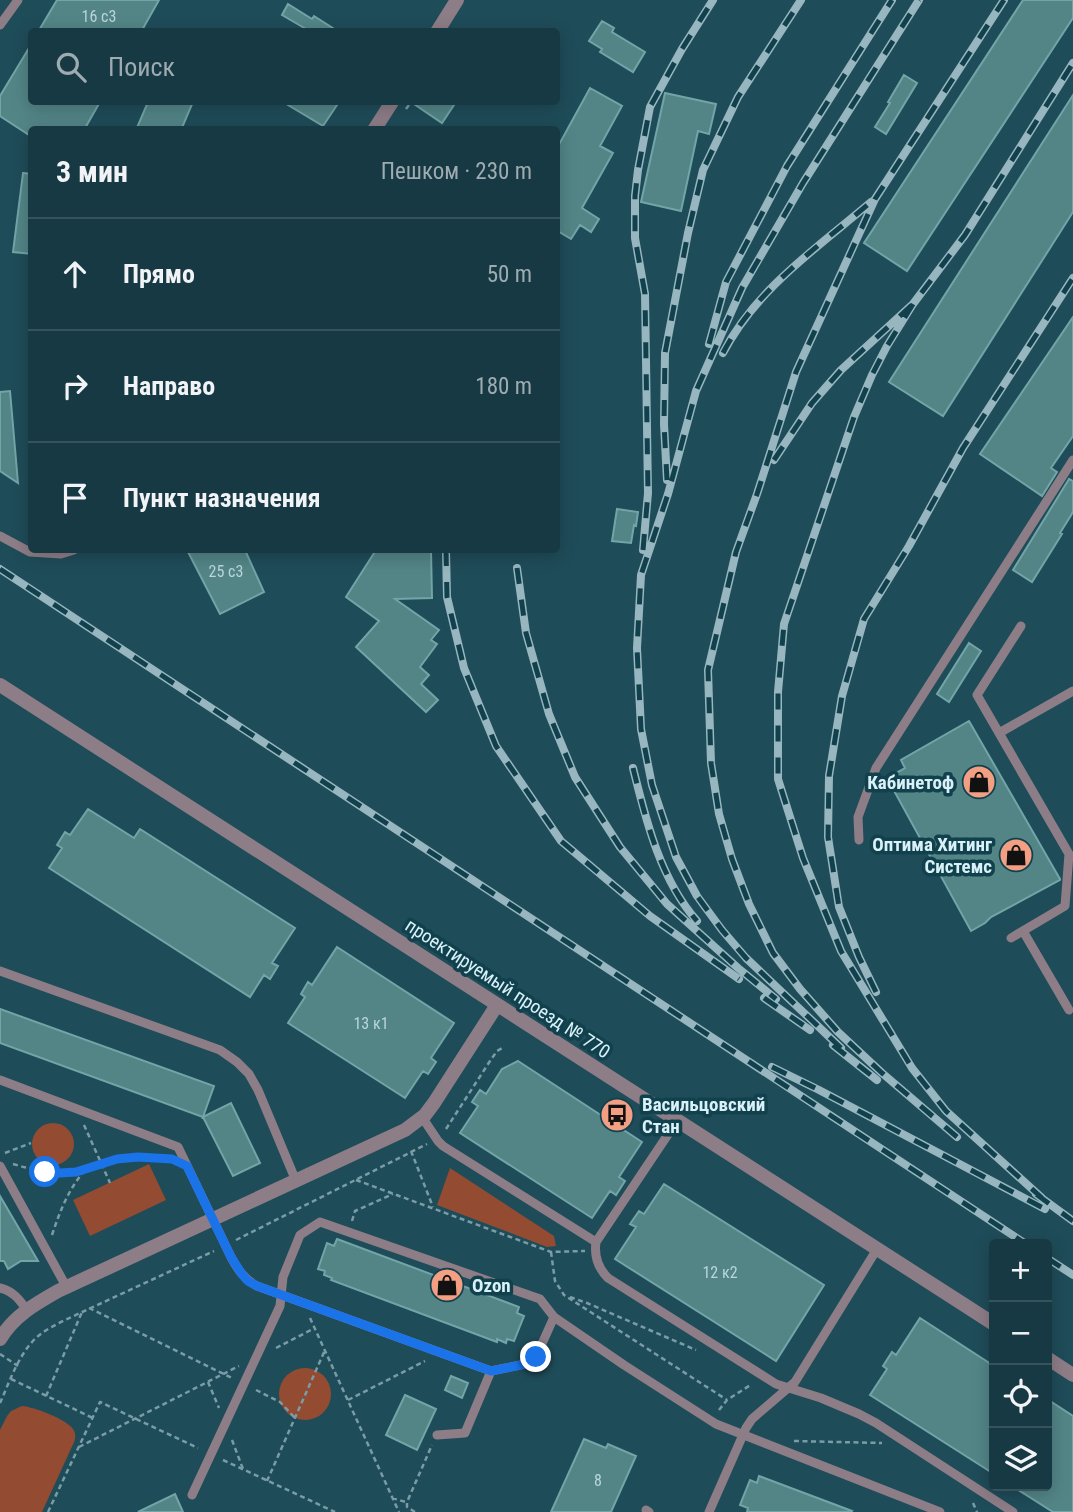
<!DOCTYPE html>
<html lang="ru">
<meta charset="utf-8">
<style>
body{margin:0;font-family:"Roboto Condensed",sans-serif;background:#24444e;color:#f1f3f6}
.controls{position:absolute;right:21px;bottom:21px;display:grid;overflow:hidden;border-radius:7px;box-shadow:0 4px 18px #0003}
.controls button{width:63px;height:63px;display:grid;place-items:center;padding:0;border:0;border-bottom:2px solid #36535c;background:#173943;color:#f1f3f6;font:35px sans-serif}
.stop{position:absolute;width:21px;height:21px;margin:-16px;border:5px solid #1a73e8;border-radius:50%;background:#fff}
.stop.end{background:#1a73e8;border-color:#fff;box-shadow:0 2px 7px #0008}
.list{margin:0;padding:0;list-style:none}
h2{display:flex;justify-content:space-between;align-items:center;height:91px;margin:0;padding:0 28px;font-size:30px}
h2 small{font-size:23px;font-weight:400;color:#9eacb2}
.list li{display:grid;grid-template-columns:46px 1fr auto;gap:21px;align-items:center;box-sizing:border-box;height:112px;padding:0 28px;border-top:2px solid #36535c}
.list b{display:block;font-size:26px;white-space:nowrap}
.list em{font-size:23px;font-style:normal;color:#9eacb2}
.icon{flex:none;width:38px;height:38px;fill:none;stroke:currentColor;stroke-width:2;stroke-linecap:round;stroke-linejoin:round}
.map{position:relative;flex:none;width:1073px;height:1512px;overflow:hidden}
.search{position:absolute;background:#173943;box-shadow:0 4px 18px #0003;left:28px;top:28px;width:532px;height:77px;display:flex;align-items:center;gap:18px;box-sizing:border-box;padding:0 24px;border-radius:7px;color:#9eacb2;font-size:26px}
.panel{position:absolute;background:#173943;box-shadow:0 4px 18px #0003;left:28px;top:126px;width:532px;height:427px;border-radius:7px}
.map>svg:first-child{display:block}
.green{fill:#934b32}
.building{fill:#538587;stroke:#72a5a7;stroke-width:2}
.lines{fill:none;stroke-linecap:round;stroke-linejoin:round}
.path{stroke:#799ca6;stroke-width:2.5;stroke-dasharray:5 3.5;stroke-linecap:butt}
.service{stroke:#8d7d87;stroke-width:9}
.minor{stroke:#8d7d87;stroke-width:14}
.tertiary{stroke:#8d7d87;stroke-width:14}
.rail-casing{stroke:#97b6bf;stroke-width:8}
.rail{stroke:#12414e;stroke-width:5;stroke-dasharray:16;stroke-linecap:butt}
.route{stroke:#1a73e8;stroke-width:9}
.labels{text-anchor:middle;stroke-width:7;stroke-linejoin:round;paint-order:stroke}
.number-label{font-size:16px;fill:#b8d6dc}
.poi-label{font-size:19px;font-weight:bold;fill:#d9f1f8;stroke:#12414e;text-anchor:end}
.street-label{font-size:19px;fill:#d9f1f8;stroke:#12414e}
</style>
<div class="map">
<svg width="1073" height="1512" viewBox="0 0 1073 1512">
<rect width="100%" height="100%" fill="#1f4c59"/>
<path class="green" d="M32 1144a21 21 0 1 1 42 0a21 21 0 1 1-42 0Z
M149,1164l17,36 -76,36 -17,-36z
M450,1168l104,68 2,10 -9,1 -110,-42z
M279 1394a26 26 0 1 1 52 0a26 26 0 1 1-52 0Z
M22,1406c12,1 44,13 51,23 3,5 2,6 2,11l-33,72h-42v-82l7,-14 4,-5z"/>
<path class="building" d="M57,0h102l-18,32h-103z
M1023,0h50v18l-166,253 -43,-28z
M288,4l24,15 2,-3 25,16h-35l2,-3 -24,-14z
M602,21l12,7 -2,4 33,20 -12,20 -33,-20 2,-3 -13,-8z
M32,43v59h68l-16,28h-52v7l-32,-21v-20z
M904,75l13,8 -31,51 -11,-7 15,-24 -2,-1z
M590,88l32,18 -22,40 13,7 -31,55 17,11 -8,13 -11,-7 -9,14 -15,-9v-80z
M665,93l51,11 -7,30 -11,-3 -17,80 -40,-9z
M1073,95v117l-130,204 -54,-34z
M148,102h45l-12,28h-45z
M283,102h56l-16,24z
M411,102h45l-14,21z
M23,173l9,1v80l-19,-2z
M1073,317v119l-22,32 6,4 -15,24 -62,-42z
M10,391l8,92 -18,-12v-79z
M1069,479l4,2v31l-13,21 2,1 -30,48 -19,-12z
M617,509l21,3 -2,14 -2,-1 -3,18 -19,-2z
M187,550h58l19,42 -44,22z
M376,550h55l1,48 -37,1 44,31 -8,10 6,4 -17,23 9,8 -8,9 17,16 -12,12 -70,-65 23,-26 -33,-24z
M969,643l12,8 -32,51 -12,-8z
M969,721l91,158v1l-69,37 -6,6 -14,8 -84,-153 18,-10 -4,-8z
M88,809l46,29 6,-9 155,99 -23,35 6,3 -8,13 -6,-4 -14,22 -201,-129 13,-20 -5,-3 8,-13 5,3z
M337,947l117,76 -23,35 5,4 -8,12 -5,-3 -18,27 -117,-75 17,-26 -4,-3 7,-12 4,3z
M0,1009l214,77 -11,31 28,-14 29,60 -27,13 -30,-59 -203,-74z
M518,1061l124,81 -23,35 6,4 -9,14 -6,-4 -18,27 -132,-85 18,-27 -6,-4 8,-12 6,4 16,-25z
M664,1184l160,101 -48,76 -161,-102 21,-32 -6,-3 9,-13 5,3z
M0,1196l38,65h-17l-13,8 -4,-8h-4z
M337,1239l182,68 -2,6 7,3 -10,25 -7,-2 -1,4 -9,-4v3l-166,-62 1,-2 -8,-3 1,-4 -7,-2 9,-26 7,3z
M920,1318l74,48v108l-124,-79 17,-26 -4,-3 9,-14 4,3z
M451,1376l17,7 -6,15 -17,-8z
M405,1395l31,14 -19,41 -31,-15z
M1047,1399l26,17v96h-20l-41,-26h35z
M584,1439l22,9 2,-4 28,12 -25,56h-60z
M759,1476l93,35 -1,1h-104l1,-4 -8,-3 10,-25 7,3z
M175,1494l8,18h-45z"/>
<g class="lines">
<path class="path" d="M406,109l5,-7
M84,1125l26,58
M446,1129l44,-68 7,-10 7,-4
M411,1151l22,56
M5,1153l26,-10
M13,1164c20,6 40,10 60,8 15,-1 28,-9 43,-12 18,-4 37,-3 55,-1
M356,1180l195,72 34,-1
M352,1221l3,-10 38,-17
M52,1235c8,-24 16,-45 33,-65
M236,1240l191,-96
M551,1252l4,29 9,14 163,105
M570,1297l17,6 109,47
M89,1308l145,71
M310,1318l89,194
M276,1348l39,-20
M0,1354l18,12
M11,1379l82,39
M208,1382l11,26
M256,1390l24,12 15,16
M46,1396l36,-84
M348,1400l77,-39
M0,1403c9,-20 17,-44 32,-61 9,-10 21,-16 33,-22l149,-69
M719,1410l8,-10 25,-16
M232,1440l11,29
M794,1441l88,2
M79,1447l160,-81
M223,1460l112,52
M267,1481l58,-131
M392,1498l14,4
M973,1503l4,9
M48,1512l52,-110 98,46
M415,1512l-8,-5v-5l25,-57"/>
<path class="service" d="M0,25l18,-25
M0,536l30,16 31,2 13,-4
M999,733l74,-42
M859,840l-1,-23 18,-49 197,-308
M1023,931l46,79
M1011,938l54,-32 4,-52 -92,-159 44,-69
M0,971l220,79 17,12 12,12 9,16 38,91
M0,1080l178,67 53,110c7,13 13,22 26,29l234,85 34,-7 11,-7 18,-40
M422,1117l16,24 5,5 153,96c-2,14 2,26 12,36l168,106 45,14 38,16 17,9 137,89
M0,1166l67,122
M596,1242l81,-121
M0,1288c13,3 19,11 27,22
M437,1435l28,-2 26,-62
M192,1495l88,-189 3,-29 17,-42 20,-13 220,77 14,18 70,48 92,59 224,88
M646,1510l3,2
M709,1512l37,-84 6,-9 43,-37 82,-133"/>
<path class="minor" d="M437,32l20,-32
M374,130l18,-28
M0,1339c14,-23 35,-35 58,-48l347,-161 20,-15 9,-12 63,-98"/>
<path class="tertiary" d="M0,685l994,639
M1047,1358l26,17"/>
<defs>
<path id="rail" d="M913,304l-26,42 -15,29 -18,42 -70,207 -6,68v87l25,79 38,93 71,117 34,43 96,87
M709,344l17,-62 61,-116 105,-166
M723,353c33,-64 94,-105 148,-151
M774,460l38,-57 29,-33 72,-66 52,-69 108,-172
M667,480l-3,-56 1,-71 23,-120 15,-63 35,-73 63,-97
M446,550l1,47 17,71 32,78 65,95 89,75 89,63
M643,550l5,-57 -3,-199 -10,-56v-42l3,-26 12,-63 32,-58 31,-49
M517,568l9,65 23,81 26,63 45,70 47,57 71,64 38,31
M0,569l1026,675
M633,768c13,52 27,111 64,153
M876,992l-17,-35 -20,-50 -11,-70 1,-61 13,-80 22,-77 45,-73 54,-98 110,-170
M764,998l46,32
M833,1045l44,35
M841,1048l-95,-90 -24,-28 -25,-34 -21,-39 -24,-72 -11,-56 -4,-81 4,-73 27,-81 28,-103 46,-103 61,-105 116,-183
M772,1067l47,23 226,119
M957,1137l-75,-64 -44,-41 -38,-43 -27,-36 -24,-49 -17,-45 -13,-45 -8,-51 -3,-93 28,-118 21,-58 39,-122 79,-173 129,-199
M1036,1194l37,27
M1047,1258l26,17"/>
</defs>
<use href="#rail" class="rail-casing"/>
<use href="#rail" class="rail"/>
</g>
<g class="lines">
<path class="route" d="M45,1172l15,1 16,-1 41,-13 21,-2 34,2 15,7 44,91 10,16 7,8 9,5 234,85 35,-7 10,-7"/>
</g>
<defs>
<symbol id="shop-disc" viewBox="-11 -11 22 22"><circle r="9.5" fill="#f39f83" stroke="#12414e"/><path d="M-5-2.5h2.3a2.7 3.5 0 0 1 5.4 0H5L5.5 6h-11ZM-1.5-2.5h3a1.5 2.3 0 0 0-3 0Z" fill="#111"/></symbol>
<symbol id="bus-disc" viewBox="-11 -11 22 22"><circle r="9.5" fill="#f39f83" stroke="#12414e"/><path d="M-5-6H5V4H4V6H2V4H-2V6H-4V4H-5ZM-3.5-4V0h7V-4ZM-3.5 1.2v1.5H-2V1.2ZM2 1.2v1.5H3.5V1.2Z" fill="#111"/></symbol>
</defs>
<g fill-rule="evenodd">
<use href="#shop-disc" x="960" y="763" width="38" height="38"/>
<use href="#shop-disc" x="997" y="836" width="38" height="38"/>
<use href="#bus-disc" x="598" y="1096" width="38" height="38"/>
<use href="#shop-disc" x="428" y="1266" width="38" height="38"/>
</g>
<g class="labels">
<g class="number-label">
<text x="99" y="22">16 с3</text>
<text x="226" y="577">25 с3</text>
<text x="371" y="1029">13 к1</text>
<text x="720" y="1278">12 к2</text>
<text x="598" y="1486">8</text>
</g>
<g class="poi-label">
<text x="954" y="789">Кабинетоф</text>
<text x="992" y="851">Оптима Хитинг<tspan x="992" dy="22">Системс</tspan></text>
<text x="642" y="1111" text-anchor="start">Васильцовский<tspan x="642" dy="22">Стан</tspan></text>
<text x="472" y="1292" text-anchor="start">Ozon</text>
</g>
<g class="street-label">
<text transform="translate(508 988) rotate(33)" y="7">проектируемый проезд № 770</text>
</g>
</g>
</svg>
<div class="controls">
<button>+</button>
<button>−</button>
<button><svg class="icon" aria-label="locate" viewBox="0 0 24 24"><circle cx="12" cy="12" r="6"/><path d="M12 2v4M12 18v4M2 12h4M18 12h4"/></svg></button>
<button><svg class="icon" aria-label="layers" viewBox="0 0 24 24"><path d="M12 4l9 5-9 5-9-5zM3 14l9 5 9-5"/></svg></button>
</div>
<div class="stop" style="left:45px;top:1172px"></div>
<div class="stop end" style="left:536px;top:1357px"></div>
<div class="search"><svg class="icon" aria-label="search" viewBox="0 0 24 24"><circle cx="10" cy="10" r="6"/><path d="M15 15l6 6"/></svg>Поиск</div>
<section class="panel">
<h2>3 мин<small>Пешком · 230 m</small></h2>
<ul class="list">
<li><svg class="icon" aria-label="ahead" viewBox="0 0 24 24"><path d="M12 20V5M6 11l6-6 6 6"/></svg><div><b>Прямо</b></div><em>50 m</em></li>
<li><svg class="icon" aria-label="right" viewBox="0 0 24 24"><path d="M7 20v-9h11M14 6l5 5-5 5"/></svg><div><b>Направо</b></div><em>180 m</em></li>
<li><svg class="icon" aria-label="arrive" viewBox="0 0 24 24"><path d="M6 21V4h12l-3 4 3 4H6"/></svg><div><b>Пункт назначения</b></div></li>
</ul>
</section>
</div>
